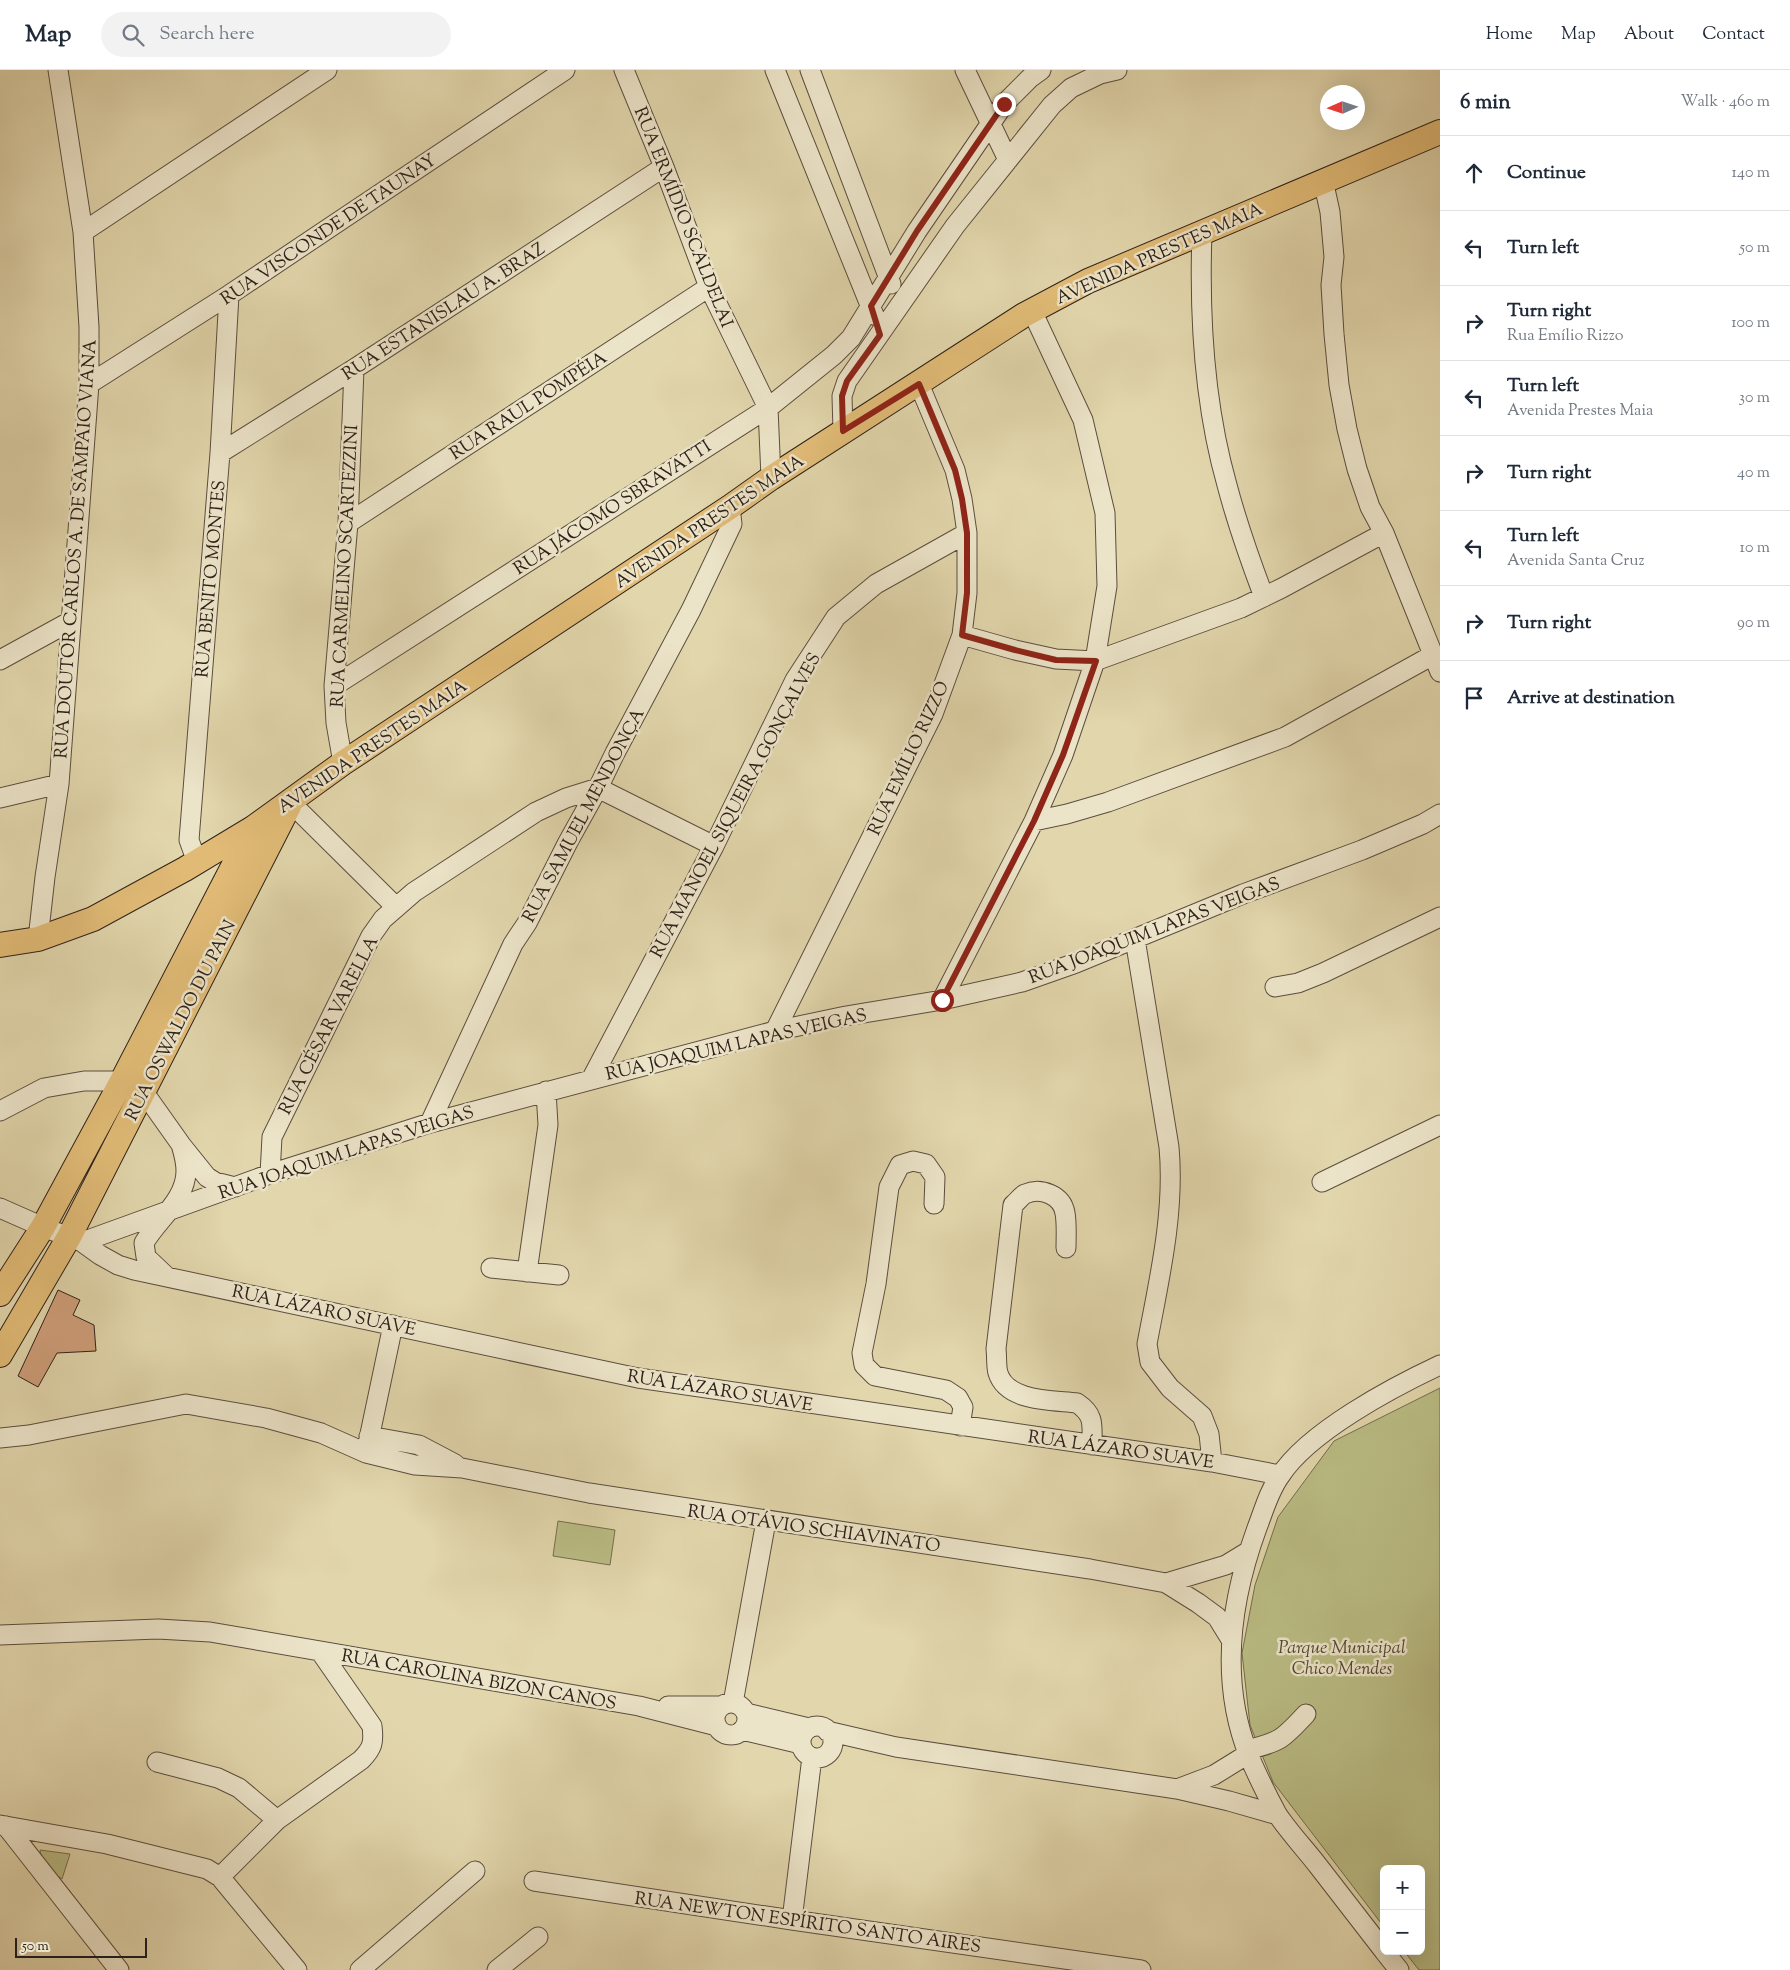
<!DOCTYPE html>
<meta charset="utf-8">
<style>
body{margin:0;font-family:"Sorts Mill Goudy",serif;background:#f2f2f3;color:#1f2937}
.controls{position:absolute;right:15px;bottom:15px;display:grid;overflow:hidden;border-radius:8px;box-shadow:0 5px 20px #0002}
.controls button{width:45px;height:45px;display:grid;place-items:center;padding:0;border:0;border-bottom:1px solid #e0e1e3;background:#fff;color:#1f2937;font:25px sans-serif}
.compass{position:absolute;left:1320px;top:15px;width:45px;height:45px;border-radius:50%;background:#fff;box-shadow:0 5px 20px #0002;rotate:267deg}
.scale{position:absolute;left:15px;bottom:12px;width:132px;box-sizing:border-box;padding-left:5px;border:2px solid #2e211a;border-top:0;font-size:14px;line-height:18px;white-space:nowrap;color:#2e211a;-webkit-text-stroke:4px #ece4c9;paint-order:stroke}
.stop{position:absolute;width:15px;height:15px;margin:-11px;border:4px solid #8f2418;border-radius:50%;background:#fff}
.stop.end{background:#8f2418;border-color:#fff;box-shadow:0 1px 5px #0008}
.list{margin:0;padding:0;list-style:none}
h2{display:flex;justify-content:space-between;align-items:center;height:65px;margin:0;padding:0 20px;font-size:21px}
h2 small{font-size:16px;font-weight:400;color:#747a83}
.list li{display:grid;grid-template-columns:32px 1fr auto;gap:15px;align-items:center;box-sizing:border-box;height:75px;padding:0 20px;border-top:1px solid #e0e1e3}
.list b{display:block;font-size:19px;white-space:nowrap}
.list p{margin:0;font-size:16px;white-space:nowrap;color:#747a83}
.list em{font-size:16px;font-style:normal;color:#747a83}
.icon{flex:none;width:28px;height:28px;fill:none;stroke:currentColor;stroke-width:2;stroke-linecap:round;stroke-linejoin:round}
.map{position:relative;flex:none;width:1440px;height:1900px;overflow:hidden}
header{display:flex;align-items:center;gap:30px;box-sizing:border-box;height:70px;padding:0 25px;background:#fff;border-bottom:1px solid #e0e1e3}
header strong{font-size:24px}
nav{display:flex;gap:28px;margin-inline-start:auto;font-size:18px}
.search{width:350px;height:45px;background:#f2f2f3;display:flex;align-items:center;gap:12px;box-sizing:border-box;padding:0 18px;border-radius:28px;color:#747a83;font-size:19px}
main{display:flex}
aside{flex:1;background:#fff}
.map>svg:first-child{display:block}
.green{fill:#babc84;stroke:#746e4f}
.building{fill:#cf9f7a;stroke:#2e211a}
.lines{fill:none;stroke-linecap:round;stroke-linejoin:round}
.minor-casing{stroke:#5b4e3e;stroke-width:21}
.major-casing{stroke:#2e211a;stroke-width:26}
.minor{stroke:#ece4c9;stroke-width:19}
.major{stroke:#e1bb76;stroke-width:24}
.route{stroke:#8f2418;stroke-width:6}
.labels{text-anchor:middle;stroke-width:5;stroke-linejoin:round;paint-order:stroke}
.street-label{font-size:18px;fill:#2e211a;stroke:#ece4c9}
.park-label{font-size:18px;font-style:italic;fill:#514834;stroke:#ece4c9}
</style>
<header>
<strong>Map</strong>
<div class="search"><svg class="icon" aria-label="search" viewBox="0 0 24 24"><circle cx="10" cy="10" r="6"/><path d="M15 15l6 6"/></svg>Search here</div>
<nav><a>Home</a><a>Map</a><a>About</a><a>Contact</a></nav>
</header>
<main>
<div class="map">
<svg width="1440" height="1900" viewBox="0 0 1440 1900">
<rect width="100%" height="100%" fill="#e2d6ac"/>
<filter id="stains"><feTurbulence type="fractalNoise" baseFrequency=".004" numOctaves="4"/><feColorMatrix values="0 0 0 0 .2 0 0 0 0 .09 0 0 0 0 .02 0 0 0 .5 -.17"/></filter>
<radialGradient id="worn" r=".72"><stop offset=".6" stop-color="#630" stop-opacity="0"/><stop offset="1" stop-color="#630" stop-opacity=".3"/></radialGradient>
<path class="green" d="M1440,1318v582h-21l-15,-19h17v-82h-37v58l-111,-145 -23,-57 -8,-72 13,-68 23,-68 56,-76z
M558,1451l57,9 -5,35 -57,-9z
M40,1780l30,4 -8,25 -20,-14z"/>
<path class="building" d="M58,1220l22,10 -7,15 21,10 2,26 -39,2 -19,34 -20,-11z"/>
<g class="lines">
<defs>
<path id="minor" d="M624,0l40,97 45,120 59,121 3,70
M775,0l99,245
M810,0l81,214
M965,0l43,90
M1323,110l7,32 4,45 -3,28 3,49 5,51 8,44 10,40 13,38 14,26 56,139
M83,162l244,-162
M1202,163c-3,84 2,171 25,252 10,38 23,75 37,112
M89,314l140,-89 336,-225
M843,361l-1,-35 5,-15 108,-155 97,-121 19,-17 29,-14 17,-4
M220,383l134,-84 310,-202
M348,453l361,-236
M962,565l53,15 41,9 39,2 146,-53 41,-20 102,-55
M0,590l71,-39
M334,616l434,-278 66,-53 17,-17 66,-107 87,-127 26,-26 11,-8
M343,693l-7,-40 -2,-37 14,-163 6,-154
M598,718l116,58
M0,728l59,-14
M290,732l106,105
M1034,751l33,-7 41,-12 177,-65 148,-82
M197,792l-8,-22 31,-387 9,-158
M38,869l7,-62 14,-93 30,-400v-57l-6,-95 -25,-162
M1135,869l34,208c6,66 -10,133 -22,197l3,18 20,26 32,28 7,18 3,28
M1275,917l23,-4 25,-10 117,-56
M942,930l92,-179 29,-66 32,-94 12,-75 -2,-73 -22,-93 -51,-109
M775,961l158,-317 29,-79 5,-42v-60l-5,-34 -7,-29 -36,-86
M592,1008l122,-232 81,-166 41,-63 40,-33 91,-51
M0,1041l44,-23 40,-7h38l21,10 39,55 25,31 8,5 20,5
M430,1053l83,-179 14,-21 41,-81 30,-54 17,-35 76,-143 41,-86 -2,-17
M270,1104l2,-37 99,-201 12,-17 31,-27 122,-80 30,-14 32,-10
M1322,1112l118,-57
M934,1134l1,-27 -9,-13 -13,-3 -13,4 -11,22 -13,97 -14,69 2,12 11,11 71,14 12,8 5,9 -3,19
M0,1138l43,19 39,15 18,13 18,10 16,5 504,108 574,84 68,13
M82,1172l188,-68 160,-51 345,-92 71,-15 96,-16 80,-18 54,-19 167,-69 119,-44 61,-26 17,-10
M1066,1178c0,-11 1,-24 -1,-35 -3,-18 -24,-26 -40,-19 -4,2 -8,8 -12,11l-17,144c1,7 0,17 2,24 9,29 54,27 79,30 18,12 15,22 15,42
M491,1198l68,7
M527,1202l21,-147 -2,-34
M166,1206l-20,-19 -2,-14c13,-23 42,-43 42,-72 0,-8 -2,-16 -4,-23
M369,1366l50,9 36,19
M0,1368l29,-3 157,-31 80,14 55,15 45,20 49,12 47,3 127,25 501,76 76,14 32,20 19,14 13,21
M366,1383l27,-128
M1166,1513l60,-18 23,-14
M0,1565l158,-6 52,3 429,74 78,20
M733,1633l33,-182
M715 1649a16 16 0 1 1 32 0a16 16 0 1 1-32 0Z
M668,1636h53
M746,1643l63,15
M801 1672a16 16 0 1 1 32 0a16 16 0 1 1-32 0Z
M742,1660l59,14
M827,1661l69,16 281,42 52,12 49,14
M1247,1680c33,-8 36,-11 59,-36
M157,1692l61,16 21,10 38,32
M1177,1719l37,-14 34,-21
M0,1755l107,19 100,25 13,8 77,93
M6,1756l113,144
M220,1807l57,-57 84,-60c12,-12 13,-18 11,-34l-52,-75
M534,1811l258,39 349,50
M792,1850l20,-163
M1384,1881c-22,-28 -43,-56 -65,-84 -13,-17 -30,-35 -42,-53 -10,-19 -20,-39 -28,-58 -30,-75 -19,-154 8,-228 7,-18 12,-37 23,-52 28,-44 113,-89 160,-111
M1384,1881l15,19
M360,1900l115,-99
M497,1900l41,-33"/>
<path id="major" d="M0,875l38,-6 55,-20 92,-50 68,-41 90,-65 387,-256 41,-29 253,-163 64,-34 352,-149
M0,1224l43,-67 79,-146 131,-253
M0,1285l69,-118 220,-431"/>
</defs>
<use href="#minor" class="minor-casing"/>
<use href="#major" class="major-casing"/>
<use href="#minor" class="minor"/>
<use href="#major" class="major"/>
</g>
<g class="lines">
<path class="route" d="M942,930l92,-179 29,-66 33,-94 -40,-1 -41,-10 -53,-15 5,-42v-60l-5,-34 -7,-29 -36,-86 -76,47 -1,-35 5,-15 33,-46 -9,-29 46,-75 87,-127"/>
</g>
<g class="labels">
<g class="street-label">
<text transform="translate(684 147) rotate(68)" y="6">RUA ERMÍDIO SCALDELAI</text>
<text transform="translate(328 159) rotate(-34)" y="6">RUA VISCONDE DE TAUNAY</text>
<text transform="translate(1159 183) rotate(-24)" y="6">AVENIDA PRESTES MAIA</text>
<text transform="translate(443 241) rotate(-33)" y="6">RUA ESTANISLAU A. BRAZ</text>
<text transform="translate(528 335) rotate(-33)" y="6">RUA RAUL POMPÉIA</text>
<text transform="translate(612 437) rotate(-33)" y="6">RUA JÁCOMO SBRAVATTI</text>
<text transform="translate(709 451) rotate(-34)" y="6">AVENIDA PRESTES MAIA</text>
<text transform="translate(75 479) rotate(-86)" y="6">RUA DOUTOR CARLOS A. DE SAMPAIO VIANA</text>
<text transform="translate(344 496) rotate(-87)" y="6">RUA CARMELINO SCARTEZZINI</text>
<text transform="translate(210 509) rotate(-85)" y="6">RUA BENITO MONTES</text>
<text transform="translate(372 676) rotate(-34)" y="6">AVENIDA PRESTES MAIA</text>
<text transform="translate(908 688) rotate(-65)" y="6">RUA EMÍLIO RIZZO</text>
<text transform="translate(735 735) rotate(-62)" y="6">RUA MANOEL SIQUEIRA GONÇALVES</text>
<text transform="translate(583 745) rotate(-62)" y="6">RUA SAMUEL MENDONÇA</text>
<text transform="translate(1154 860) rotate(-21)" y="6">RUA JOAQUIM LAPAS VEIGAS</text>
<text transform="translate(180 950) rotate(-63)" y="6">RUA OSWALDO DU PAIN</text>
<text transform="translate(328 955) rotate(-63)" y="6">RUA CÉSAR VARELLA</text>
<text transform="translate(736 974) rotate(-13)" y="6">RUA JOAQUIM LAPAS VEIGAS</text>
<text transform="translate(346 1082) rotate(-18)" y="6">RUA JOAQUIM LAPAS VEIGAS</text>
<text transform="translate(324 1240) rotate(12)" y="6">RUA LÁZARO SUAVE</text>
<text transform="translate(720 1320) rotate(9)" y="6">RUA LÁZARO SUAVE</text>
<text transform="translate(1121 1379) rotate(8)" y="6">RUA LÁZARO SUAVE</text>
<text transform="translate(814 1458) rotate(8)" y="6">RUA OTÁVIO SCHIAVINATO</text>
<text transform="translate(479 1609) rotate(10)" y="6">RUA CAROLINA BIZON CANOS</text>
<text transform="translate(808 1852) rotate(8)" y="6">RUA NEWTON ESPÍRITO SANTO AIRES</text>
</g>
<g class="park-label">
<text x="1342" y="1583">Parque Municipal<tspan x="1342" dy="21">Chico Mendes</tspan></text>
</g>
</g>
<rect width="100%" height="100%" filter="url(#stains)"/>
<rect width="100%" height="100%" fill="url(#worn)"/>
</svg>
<div class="controls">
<button>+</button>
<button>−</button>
</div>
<svg class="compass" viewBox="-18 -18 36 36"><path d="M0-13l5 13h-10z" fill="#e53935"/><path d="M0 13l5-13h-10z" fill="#747a83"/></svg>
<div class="scale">50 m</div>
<div class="stop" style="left:942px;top:930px"></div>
<div class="stop end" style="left:1004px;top:34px"></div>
</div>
<aside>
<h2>6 min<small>Walk · 460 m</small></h2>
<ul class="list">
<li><svg class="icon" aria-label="ahead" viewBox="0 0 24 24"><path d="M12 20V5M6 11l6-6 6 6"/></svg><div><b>Continue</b></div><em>140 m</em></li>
<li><svg class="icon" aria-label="left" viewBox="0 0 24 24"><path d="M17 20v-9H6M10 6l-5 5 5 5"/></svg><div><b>Turn left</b></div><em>50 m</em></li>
<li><svg class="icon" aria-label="right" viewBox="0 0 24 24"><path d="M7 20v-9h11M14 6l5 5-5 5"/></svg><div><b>Turn right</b><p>Rua Emílio Rizzo</p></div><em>100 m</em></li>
<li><svg class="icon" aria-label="left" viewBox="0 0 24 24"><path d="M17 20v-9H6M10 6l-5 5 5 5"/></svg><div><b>Turn left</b><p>Avenida Prestes Maia</p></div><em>30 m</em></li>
<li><svg class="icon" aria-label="right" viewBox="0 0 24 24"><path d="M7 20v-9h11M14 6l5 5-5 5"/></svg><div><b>Turn right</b></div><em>40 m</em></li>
<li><svg class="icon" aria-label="left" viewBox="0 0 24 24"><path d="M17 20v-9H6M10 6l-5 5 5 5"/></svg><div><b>Turn left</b><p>Avenida Santa Cruz</p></div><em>10 m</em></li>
<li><svg class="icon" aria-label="right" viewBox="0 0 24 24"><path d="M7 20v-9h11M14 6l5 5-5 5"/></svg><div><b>Turn right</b></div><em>90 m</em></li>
<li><svg class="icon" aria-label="arrive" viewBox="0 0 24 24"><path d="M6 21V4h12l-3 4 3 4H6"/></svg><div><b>Arrive at destination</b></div></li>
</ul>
</aside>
</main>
